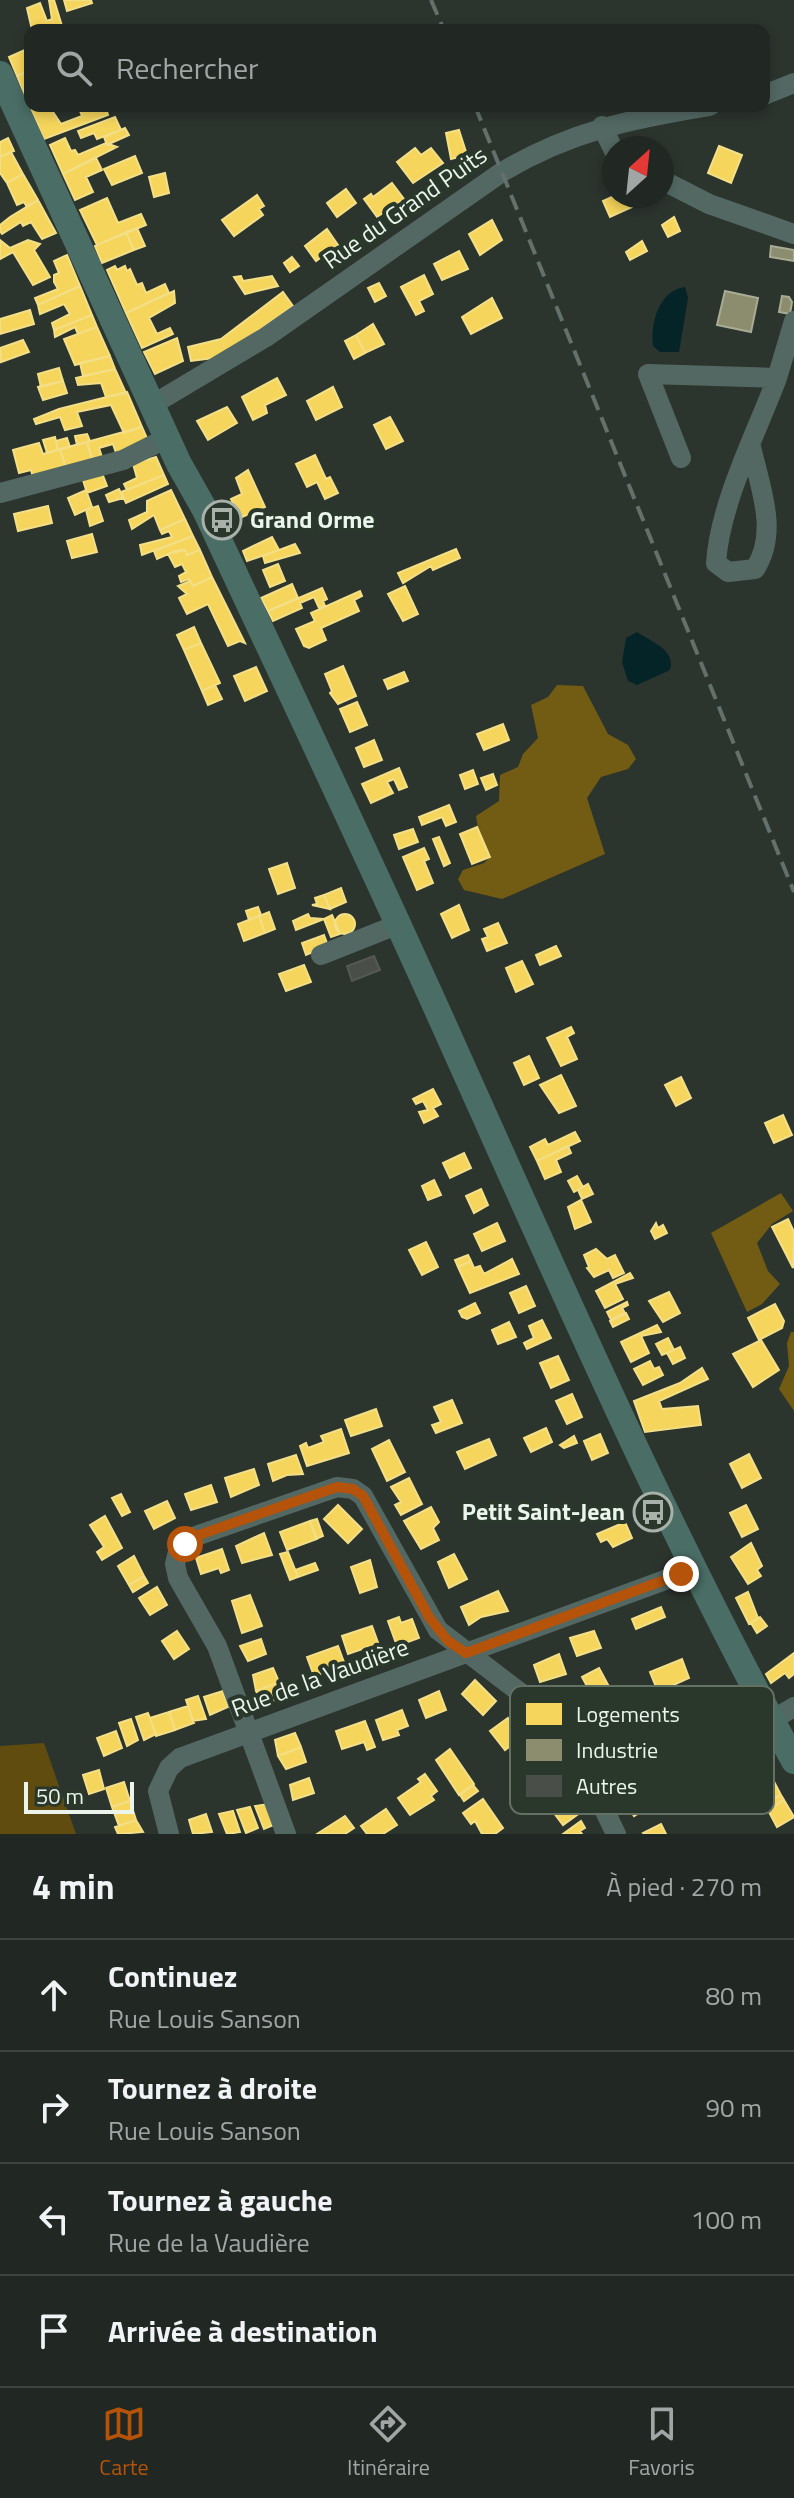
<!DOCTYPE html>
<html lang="fr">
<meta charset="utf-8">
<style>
body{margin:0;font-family:"Titillium Web",sans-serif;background:#2d332f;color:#f1f3f6}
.compass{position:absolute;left:602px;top:136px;width:72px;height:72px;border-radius:50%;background:#212722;box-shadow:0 4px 12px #0003;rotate:27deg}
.scale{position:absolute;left:24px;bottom:20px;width:110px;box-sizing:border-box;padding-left:8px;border:4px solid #ebf5ec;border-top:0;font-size:22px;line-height:28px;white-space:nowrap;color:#ebf5ec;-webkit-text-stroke:6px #29382b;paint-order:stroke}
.stop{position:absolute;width:24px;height:24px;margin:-18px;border:6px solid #b45309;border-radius:50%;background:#fff}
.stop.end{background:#b45309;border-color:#fff;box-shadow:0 2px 8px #0008}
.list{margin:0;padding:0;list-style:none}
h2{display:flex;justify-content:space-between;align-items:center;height:104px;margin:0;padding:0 32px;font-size:34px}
h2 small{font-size:26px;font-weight:400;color:#a2a5a5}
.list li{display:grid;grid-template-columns:52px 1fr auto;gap:24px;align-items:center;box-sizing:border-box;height:112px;padding:0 32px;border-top:2px solid #3e4440}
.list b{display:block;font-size:30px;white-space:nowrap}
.list p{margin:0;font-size:26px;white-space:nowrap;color:#a2a5a5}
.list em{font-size:26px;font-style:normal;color:#a2a5a5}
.icon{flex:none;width:44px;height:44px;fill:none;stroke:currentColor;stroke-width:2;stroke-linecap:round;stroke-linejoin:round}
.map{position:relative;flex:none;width:794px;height:1834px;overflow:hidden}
.search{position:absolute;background:#212722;box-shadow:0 4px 12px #0003;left:24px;right:24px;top:24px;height:88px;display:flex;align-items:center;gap:20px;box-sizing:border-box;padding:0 28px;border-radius:16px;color:#a2a5a5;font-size:30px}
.sheet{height:552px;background:#212722}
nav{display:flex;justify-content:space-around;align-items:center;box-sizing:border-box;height:112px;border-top:2px solid #3e4440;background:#212722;font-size:22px;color:#a2a5a5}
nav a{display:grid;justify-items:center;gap:4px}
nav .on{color:#b45309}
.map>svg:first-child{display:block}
.green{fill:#5f4c0e}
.forest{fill:#725c14}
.water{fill:#042427}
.homes{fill:#f6d55c;stroke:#f3df87;stroke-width:2}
.industry{fill:#8c8c6e;stroke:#a8ac94;stroke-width:2}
.building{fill:#4a4e48;stroke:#555953;stroke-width:2}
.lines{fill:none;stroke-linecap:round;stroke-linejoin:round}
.minor{stroke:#536863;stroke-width:20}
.major{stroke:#4a6d66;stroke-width:26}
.rail{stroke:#63706c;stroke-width:4;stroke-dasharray:16 8;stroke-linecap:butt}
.route{stroke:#b45309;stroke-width:10}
.labels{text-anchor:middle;stroke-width:8;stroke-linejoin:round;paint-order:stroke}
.street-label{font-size:24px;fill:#ebf5ec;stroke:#29382b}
.poi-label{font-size:24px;font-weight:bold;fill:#ebf5ec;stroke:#29382b;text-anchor:start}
.key{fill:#29382b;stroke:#637165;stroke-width:2}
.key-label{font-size:22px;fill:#ebf5ec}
</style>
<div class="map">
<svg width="794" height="1834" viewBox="0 0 794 1834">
<rect width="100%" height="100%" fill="#2c342e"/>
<path class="green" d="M44,1743l32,91h-76v-88z"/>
<path class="forest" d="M557,685l26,1 25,48 20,11 8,14 -8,10 -27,8 -14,21 18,56 -103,45 -38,-9 -6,-11 5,-9 21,-7 7,-7 -12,-21 -3,-19 23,-15 1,-26 18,-8 5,-13 15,-16 -7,-33 17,-8z
M781,1193l12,18 -21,13 -15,19 11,28 12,13 -18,20 -15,8 -36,-79z
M791,1332h3v79l-15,-22 10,-23 -2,-23z"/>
<path class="water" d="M685,287l3,11 -9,54h-19l-7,-6c-3,-24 7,-56 32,-59z
M637,632c15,10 39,18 33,38l-33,15 -9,-4 -6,-19 4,-24z"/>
<path class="homes" d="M49,0h5l8,26 -30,4 -5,-22 13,-5 7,18 5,-2z
M64,0h27l1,3 -25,8z
M25,50l5,20 -13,6 -8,-19z
M30,70v28l-3,2 -10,-24z
M40,106h9l12,18 21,-8 -4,-10h27l3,9 -64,24 -13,-29z
M115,117l6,13 -24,9 -3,-6 -13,5 -3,-7z
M125,128l4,7 -22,10 -3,-8z
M459,130l8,25 -16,4 -5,-26z
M8,138l6,13 -14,6v-15z
M65,138l6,13 4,-1 3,5 28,-12 11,4 -54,27 -13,-29z
M719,146l23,9 -11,28 -23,-10z
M415,148l6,7 10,-7 12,15 -30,20 -16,-21z
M11,152l12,22 -16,9 -7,-10v-16z
M135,156l7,17 -30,12 -8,-16z
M96,158l6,12 -16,7 7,15 -18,8 -12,-26z
M165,173l4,20 -15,4 -5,-20z
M23,174l15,26 -11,7 -3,-5 -7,3 -10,-22z
M392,183l12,16 -27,18 -13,-18 7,-5 2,3z
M346,189l10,14 -19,14 -10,-14z
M257,195l7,11 -5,3 4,6 -29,21 -12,-16z
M614,196h13l5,11 -22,10 -7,-16z
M107,198l11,25 23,-9 5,11 -49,20 -17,-35z
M38,200l18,33 -14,6 -11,-17 -8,4 -2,-4 -19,12 -2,-3v-6l10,-8z
M674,217l6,14 -12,6 -6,-12z
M492,220l10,20 -22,15 -11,-21z
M137,228l8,18 -11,4 -8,-18z
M327,229l11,16 -22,16 -11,-15z
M126,232l8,18 -32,13 -7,-17z
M0,240l10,8 18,-8 12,4 -6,6 16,27 -17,8 -20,-33 -13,7z
M642,241l5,10 -17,9 -4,-8z
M459,251l9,18 -26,11 -8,-16z
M67,255l13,31 -42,19 -3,-7 23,-9 -4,-7v-7l5,-2 -5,-12z
M292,257l7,9 -9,6 -6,-9z
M115,266l2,4 8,-4 2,5 3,-2 7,16 5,-2 4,10 19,-9 4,9 -43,20 -19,-43z
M424,275l9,19 -14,7 5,10 -8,4 -15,-28z
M241,276l2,5 29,-5 6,10 -33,8 -11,-17z
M379,283l7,13 -11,6 -7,-14z
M80,286l12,29 -38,15 -2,-7 18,-9 -6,-10 -24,10 -2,-9z
M174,291l1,12 -26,15 8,16 13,-6 3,6 -31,14 -16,-35z
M283,292l10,14 -71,51 -31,4 -3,-14 33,-8z
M492,298l10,20 -31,16 -9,-17z
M30,310l4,14 -34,10v-15z
M92,315l5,12 -19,7 -3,-7 -20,10 -1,-7z
M373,324l11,20 -19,9 -9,-18z
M97,327l13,29 -35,9 -11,-26z
M356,335l9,18 -11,6 -9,-18z
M177,338l6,23 -28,13 -11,-22z
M23,340l6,12 -28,10 -1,-14z
M110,356l5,13 -32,7 -3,-13z
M59,368l4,13 -22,6 -3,-13z
M115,369l11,24 -20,4 -5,-14 -23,2 -2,-7z
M277,378l9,17 -21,10 2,8 -14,7 -11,-23z
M63,381l4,12 -24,7 -5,-13z
M333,387l9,20 -26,13 -9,-19z
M127,392l15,35 -18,6 -13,-28 -34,7 5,14 -17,4 -5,-13 -24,7 -2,-5 25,-10z
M227,407l10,16 -29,17 -11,-19z
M390,417l13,24 -17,8 -12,-24z
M142,427l7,16 -32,13 -4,-12 -14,4 4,12 -10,2 -6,-20z
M87,434l3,7 -13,4 -2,-9z
M55,437l3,13 -11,3 -4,-13z
M67,438l3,9 -12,3 -2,-9z
M87,442l6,19 -27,7 -6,-19z
M39,443l4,11 17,-5 6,19 -33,9 -2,-7 -12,3 -6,-23z
M315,455l11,24 4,-2 8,16 -13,6 -8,-17 -10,5 -11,-23z
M156,457l8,18 -37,15 -3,-6 13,-6 -4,-14z
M248,470l17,37 -25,11 -9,-19 11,-5 -6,-16z
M102,473l5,13 -20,7 -4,-13z
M164,475l4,9 -42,19 -5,-11z
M119,489l4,9 -14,4 -3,-7z
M86,490l6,17 -17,8 -7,-17z
M171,490l14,29 -25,11 -6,-15 -22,14 -3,-9 18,-8v-11z
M48,506l4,17 -34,8 -4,-17z
M98,506l5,15 -13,5 -4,-16z
M185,519l8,17 -51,19 -2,-10 32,-8 -3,-6 -7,3 -2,-4z
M92,534l5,18 -25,6 -5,-17z
M193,536l7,14 -13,5 -2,-5 -10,1 -18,8 -3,-8z
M272,537l7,13 -32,11 -4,-10z
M295,544l5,9 -35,10 -2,-7z
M456,549l4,9 -27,12 -2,-4 -28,17 -5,-10z
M185,550l2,5 13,-5 12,27 -19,9 -4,-7 -8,3 -2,-6 7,-4 -4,-8 -7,3 -7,-13z
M278,564l7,17 -15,6 -7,-17z
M212,577l33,66 -5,-2 -12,5 -20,-42 -21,10 -8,-16 8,-4 -9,-8 12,-5 3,5z
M292,584l6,14 -30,13 -7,-13z
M405,586l13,28 -15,7 -15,-27z
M322,588l5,11 -4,2 2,5 -6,2 -5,-11 -14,6 2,5 -29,13 -5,-10z
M360,591l2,5 -8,4 5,11 -38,17 5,12 -17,8 -5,-2 -8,-17 19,-8 -4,-8z
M194,627l7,16 -17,7 -7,-15z
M201,643l19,40 -18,8 -18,-41z
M343,666l13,30 -18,8 -8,-11 2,-2 -7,-17z
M256,667l11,24 -22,10 -11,-25z
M404,672l4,9 -20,8 -4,-9z
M215,685l7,14 -14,6 -6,-14z
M357,702l10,23 -17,7 -10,-23z
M503,724l6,16 -25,10 -7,-16z
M374,740l8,20 -18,7 -8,-19z
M399,768l8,19 -8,3 -5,-11 -7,3 6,11 -22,10 -9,-19z
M473,770l5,14 -13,5 -5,-14z
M493,774l4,11 -11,5 -5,-12z
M449,805l7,17 -10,4 -4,-9 -20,8 -3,-8z
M477,827l13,30 -18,7 -12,-30z
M413,829l5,13 -19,7 -5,-14z
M439,837l11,26 -6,3 -11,-27z
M424,848l5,11 -5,2 9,22 -16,7 -14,-33z
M287,863l8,25 -17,6 -9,-25z
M341,888l5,14 -16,7 -6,-14z
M324,895l6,14 -18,-4 5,-1 -2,-6z
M459,905l10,25 -17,8 -11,-24z
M258,907l3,8 -12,5 -3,-9z
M269,912l6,17 -10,4 -6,-17z
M308,914l2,4 14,1 -28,11 -3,-9z
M335 924a10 10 0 1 1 20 0a10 10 0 1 1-20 0Z
M332,915l8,19 -9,3 -7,-18z
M259,916l6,17 -21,8 -6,-17z
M498,923l9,20 -20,8 -5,-12 6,-2 -4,-8z
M324,935l4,11 -22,9 -4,-12z
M556,946l5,10 -21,9 -4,-10z
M522,961l11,23 -17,8 -10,-24z
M304,965l7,17 -25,9 -7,-17z
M571,1027l3,6 -7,4 10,22 -16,7 -14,-28z
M529,1056l10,22 -15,7 -10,-22z
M561,1075l15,31 -17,7 -19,-28z
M681,1077l10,21 -15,8 -11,-21z
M433,1089l8,15 -8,4 5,8 -14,7 -5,-11 9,-2 -5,-9 -7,3 -3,-5z
M783,1115l9,20 -18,8 -9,-20z
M575,1132l5,9 -43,20 -7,-14 15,-8 3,6z
M568,1146l3,7 -15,7 5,12 -16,7 -8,-18z
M464,1153l7,15 -21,10 -7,-15z
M577,1176l6,11 -9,5 -6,-11z
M434,1180l7,15 -13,5 -6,-14z
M588,1184l5,10 -11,5 -4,-9z
M481,1189l7,16 -14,8 -8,-17z
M581,1200l10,22 -16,7 -7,-22z
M788,1219l6,13 -1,36 -21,-41z
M497,1223l8,18 -23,10 -8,-17z
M656,1223l2,5 5,-3 4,8 -12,6 -4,-8z
M426,1242l12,25 -16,8 -13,-25z
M596,1249l11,10 8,-4 9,18 -11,5 -4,-8 -15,7 -7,-9 2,-1 -5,-12z
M468,1255l3,6 -13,6 -3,-7z
M512,1259l7,15 -49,19 -12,-26 13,-6 3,7 6,-2 4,8z
M630,1273l3,5 -18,6 8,15 -18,9 -9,-17z
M526,1286l9,20 -16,7 -9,-20z
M669,1292l11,21 -17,9 -14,-21z
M627,1302l1,3 -6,3 3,5 -14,7 -4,-8z
M475,1303l5,10 -13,6 -5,-2 -3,-6z
M775,1304l9,17 -2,7 -23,12 -11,-22z
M626,1313l3,6 -16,8 -3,-6z
M542,1320l9,18 -24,11 -3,-6 10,-5 -5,-12z
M509,1322l7,15 -18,7 -6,-14z
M657,1325l4,7 -20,4 8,17 -18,9 -10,-20z
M668,1338l6,12 -12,5 -6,-11z
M761,1340l18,30 -26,17 -20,-33z
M680,1347l5,11 -12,6 -6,-11z
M558,1356l11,24 -18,8 -11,-25z
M650,1361l4,8 5,-2 4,8 -20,10 -9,-16z
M702,1368l6,11 -49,22 3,8 36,-3 3,19 -56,7 -11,-31 46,-18z
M572,1394l10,23 -15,7 -11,-23z
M452,1400l10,23 -26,10 -4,-8 9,-3 -7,-15z
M376,1409l6,17 -31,10 -6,-16z
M546,1428l6,14 -21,10 -7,-14z
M341,1429l8,24 -42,13 -7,-20 6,-3 2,5 16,-6 -3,-6z
M600,1434l8,19 -16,7 -8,-19z
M574,1436l3,7 -13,5 -4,-3z
M489,1439l7,16 -31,14 -8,-17z
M389,1440l16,32 -18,9 -15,-32z
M749,1454l12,24 -19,10 -12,-24z
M296,1455l7,19 -16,1 -14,6 -5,-17z
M254,1469l5,16 -28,12 -6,-19z
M409,1478l13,26 -21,11 -6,-10 6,-3 -10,-15z
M211,1485l6,17 -26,8 -6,-16z
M121,1494l9,18 -8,4 -10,-18z
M167,1501l8,17 -21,11 -9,-18z
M338,1505l24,24 -14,14 -24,-24z
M746,1505l12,24 -16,8 -12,-24z
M431,1507l8,15 -6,6 6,12 -18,9 -17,-28z
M105,1516l17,32 -20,12 -5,-8 7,-5 -14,-22z
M317,1519l6,17 -7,3 -6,-18z
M310,1521l7,18 -30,11 -7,-18z
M625,1522l7,16 -19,9 -6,-8 -6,3 -4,-8z
M264,1533l8,22 -30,8 -6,-17z
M751,1543l11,23 -5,4 4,6 -13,8 -17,-27z
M222,1549l7,21 -8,3 -2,-5 -18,6 -5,-16z
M288,1552l10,25 -8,3 -10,-26z
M454,1554l13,25 -18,9 -11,-26z
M134,1556l10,20 -15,9 -11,-19z
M370,1560l7,27 -17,6 -9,-26z
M315,1563l3,7 -20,7 -3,-7z
M144,1576l4,7 -15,9 -4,-7z
M157,1587l10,18 -17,10 -11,-17z
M498,1591l10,20 -27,6 -12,8 -8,-18z
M748,1592l10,26 -9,6 -13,-26z
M250,1595l12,31 -20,7 -10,-32z
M661,1607l4,10 -29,12 -4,-10z
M399,1617l2,6 11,-4 7,19 -22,8 -9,-25z
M760,1617l7,9 -10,7 -6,-10z
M372,1626l8,22 -7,2 -2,-4 -23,8 -6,-18z
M177,1631l12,18 -15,10 -12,-18z
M594,1631l7,17 -24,8 -7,-18z
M261,1639l5,15 -18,7 -8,-15z
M338,1646l7,19 -31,11 -7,-19z
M794,1653v21l-5,4 -4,-5 -14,10 -5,-9z
M559,1654l7,20 -26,8 -6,-17z
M682,1659l7,19 -31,14 -8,-20z
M273,1668l6,14 -23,9 -3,-16z
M599,1668l14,26 -17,9 -14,-26z
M475,1680l21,21 -13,14 -21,-21z
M279,1682l5,15 -20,7 -8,-13z
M223,1691l5,16 -18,8 -6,-18z
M439,1691l7,19 -20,8 -7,-18z
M198,1696l8,23 -13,2 -7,-21z
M188,1706l6,17 -19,7 -6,-18z
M402,1710l6,16 -11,4 2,5 -16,5 -7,-20z
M169,1712l6,18 -19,6 -6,-18z
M148,1713l8,21 -12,6 -8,-23z
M508,1718l14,19 -17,13 -15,-19z
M131,1719l7,21 -11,6 -8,-23z
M365,1721l10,26 -8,3 -3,-8 -22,7 -6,-18z
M116,1731l6,17 -18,8 -7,-18z
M295,1733l6,14 -23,9 -3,-16z
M301,1747l5,15 -20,7 -8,-13z
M450,1749l24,35 -15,11 -23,-35z
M99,1770l5,19 -15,5 -6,-19z
M768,1770l13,25 -17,9 -14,-24z
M425,1774l12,17 -6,5 3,4 -24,15 -12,-17 23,-16 -3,-3z
M309,1778l5,15 -21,7 -3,-15z
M635,1778l16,28 -17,10 -16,-28z
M124,1782l6,19 -18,6 -6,-19z
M473,1785l5,6 -14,10 -4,-6z
M561,1789l20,23 -18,13 -18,-24z
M781,1795l3,5 -15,9 -4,-6z
M483,1799l20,29 -8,6h-13l-7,-13 -4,3 -8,-11z
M784,1800l10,17 -17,10 -9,-17z
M130,1801l6,19 -17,6 -7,-19z
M268,1804l8,20 -12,5 -9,-23z
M250,1807l8,21 -12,5 -9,-23z
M386,1809l11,16 -14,9h-16l-6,-8z
M233,1811l7,21 -13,2 -8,-20z
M206,1814l6,18 -19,2 -4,-14z
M345,1816l9,12 -9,6h-28z
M136,1820l7,12 -25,2 -3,-7z
M581,1821l4,7 -5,3 2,3h-19z
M661,1824l5,10h-22l-1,-1z"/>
<path class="industry" d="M771,246l23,4v11l-24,-4z
M725,291l33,7 -7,34 -34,-7z
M782,296l7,1 3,5 -2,12 -11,-2z"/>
<path class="building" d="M374,956l6,14 -28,11 -5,-15z"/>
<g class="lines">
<path class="minor" d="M764,95l30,-12
M602,126l12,25
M662,180l47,24 85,30
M152,405l114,-68 236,-165c69,-41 129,-53 208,-66
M751,447c9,40 28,85 4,122l-27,3 -12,-9c4,-60 40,-129 61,-185
M681,458l-33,-84 129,4 17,-57
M0,493l123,-33 44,-22
M321,955l78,-31
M772,1720l22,-13
M169,1834l-11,-43 11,-23 11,-10 515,-189
M286,1834l-69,-188 -39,-68 -3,-14 3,-12 15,-15 144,-50 16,2 10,7 75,134 88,67 74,104 16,33"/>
<path class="major" d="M0,74l179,390 26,46c84,180 170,360 251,542 107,238 212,480 338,709"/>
<path class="rail" d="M431,0l13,30
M475,106l319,786"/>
</g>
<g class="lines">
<path class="route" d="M185,1544l8,-7 144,-50 16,2 10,7 66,121 19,24 18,12 215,-79"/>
</g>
<defs>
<symbol id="bus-ring" viewBox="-11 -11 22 22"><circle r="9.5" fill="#29382b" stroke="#a8b1aa" stroke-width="1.5"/><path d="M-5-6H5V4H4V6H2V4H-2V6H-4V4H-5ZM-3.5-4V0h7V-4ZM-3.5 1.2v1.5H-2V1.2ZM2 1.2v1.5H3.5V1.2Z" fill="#a8b1aa"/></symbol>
</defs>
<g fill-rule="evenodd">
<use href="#bus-ring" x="200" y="498" width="44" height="44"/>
<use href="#bus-ring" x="631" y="1490" width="44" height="44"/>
</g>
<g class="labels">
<g class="street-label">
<text transform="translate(405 208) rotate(-35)" y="8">Rue du Grand Puits</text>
<text transform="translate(320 1678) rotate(-20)" y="8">Rue de la Vaudière</text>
</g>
<g class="poi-label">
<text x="250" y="528">Grand Orme</text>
<text x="625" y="1520" text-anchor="end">Petit Saint-Jean</text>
</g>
</g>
<rect x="510" y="1686" width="264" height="128" rx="12" class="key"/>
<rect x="526" y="1703" width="36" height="22" fill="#f6d55c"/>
<rect x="526" y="1739" width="36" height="22" fill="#8c8c6e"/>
<rect x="526" y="1775" width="36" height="22" fill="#4a4e48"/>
<g class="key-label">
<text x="576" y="1722">Logements</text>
<text x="576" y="1758">Industrie</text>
<text x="576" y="1794">Autres</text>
</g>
</svg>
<svg class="compass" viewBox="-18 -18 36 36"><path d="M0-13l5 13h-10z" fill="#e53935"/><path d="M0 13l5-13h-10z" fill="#a2a5a5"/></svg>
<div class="scale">50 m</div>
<div class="stop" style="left:185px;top:1544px"></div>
<div class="stop end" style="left:681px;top:1574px"></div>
<div class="search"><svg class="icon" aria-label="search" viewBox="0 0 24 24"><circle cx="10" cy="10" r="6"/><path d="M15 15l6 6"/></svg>Rechercher</div>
</div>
<section class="sheet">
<h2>4 min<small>À pied · 270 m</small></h2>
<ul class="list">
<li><svg class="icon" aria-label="ahead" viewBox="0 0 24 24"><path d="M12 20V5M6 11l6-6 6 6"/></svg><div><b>Continuez</b><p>Rue Louis Sanson</p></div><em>80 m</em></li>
<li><svg class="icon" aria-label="right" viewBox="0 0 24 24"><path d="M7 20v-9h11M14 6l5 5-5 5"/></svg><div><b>Tournez à droite</b><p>Rue Louis Sanson</p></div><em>90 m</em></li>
<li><svg class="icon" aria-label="left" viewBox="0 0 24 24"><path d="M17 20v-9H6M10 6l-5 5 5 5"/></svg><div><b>Tournez à gauche</b><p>Rue de la Vaudière</p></div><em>100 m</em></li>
<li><svg class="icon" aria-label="arrive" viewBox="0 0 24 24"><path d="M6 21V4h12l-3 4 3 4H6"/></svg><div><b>Arrivée à destination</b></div></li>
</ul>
</section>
<nav>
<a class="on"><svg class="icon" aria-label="map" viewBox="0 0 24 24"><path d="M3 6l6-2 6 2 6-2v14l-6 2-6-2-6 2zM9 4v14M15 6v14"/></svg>Carte</a>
<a><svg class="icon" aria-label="directions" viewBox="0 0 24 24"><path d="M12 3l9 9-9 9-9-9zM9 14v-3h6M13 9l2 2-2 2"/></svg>Itinéraire</a>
<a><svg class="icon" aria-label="saved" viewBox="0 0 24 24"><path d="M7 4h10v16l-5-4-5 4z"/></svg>Favoris</a>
</nav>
